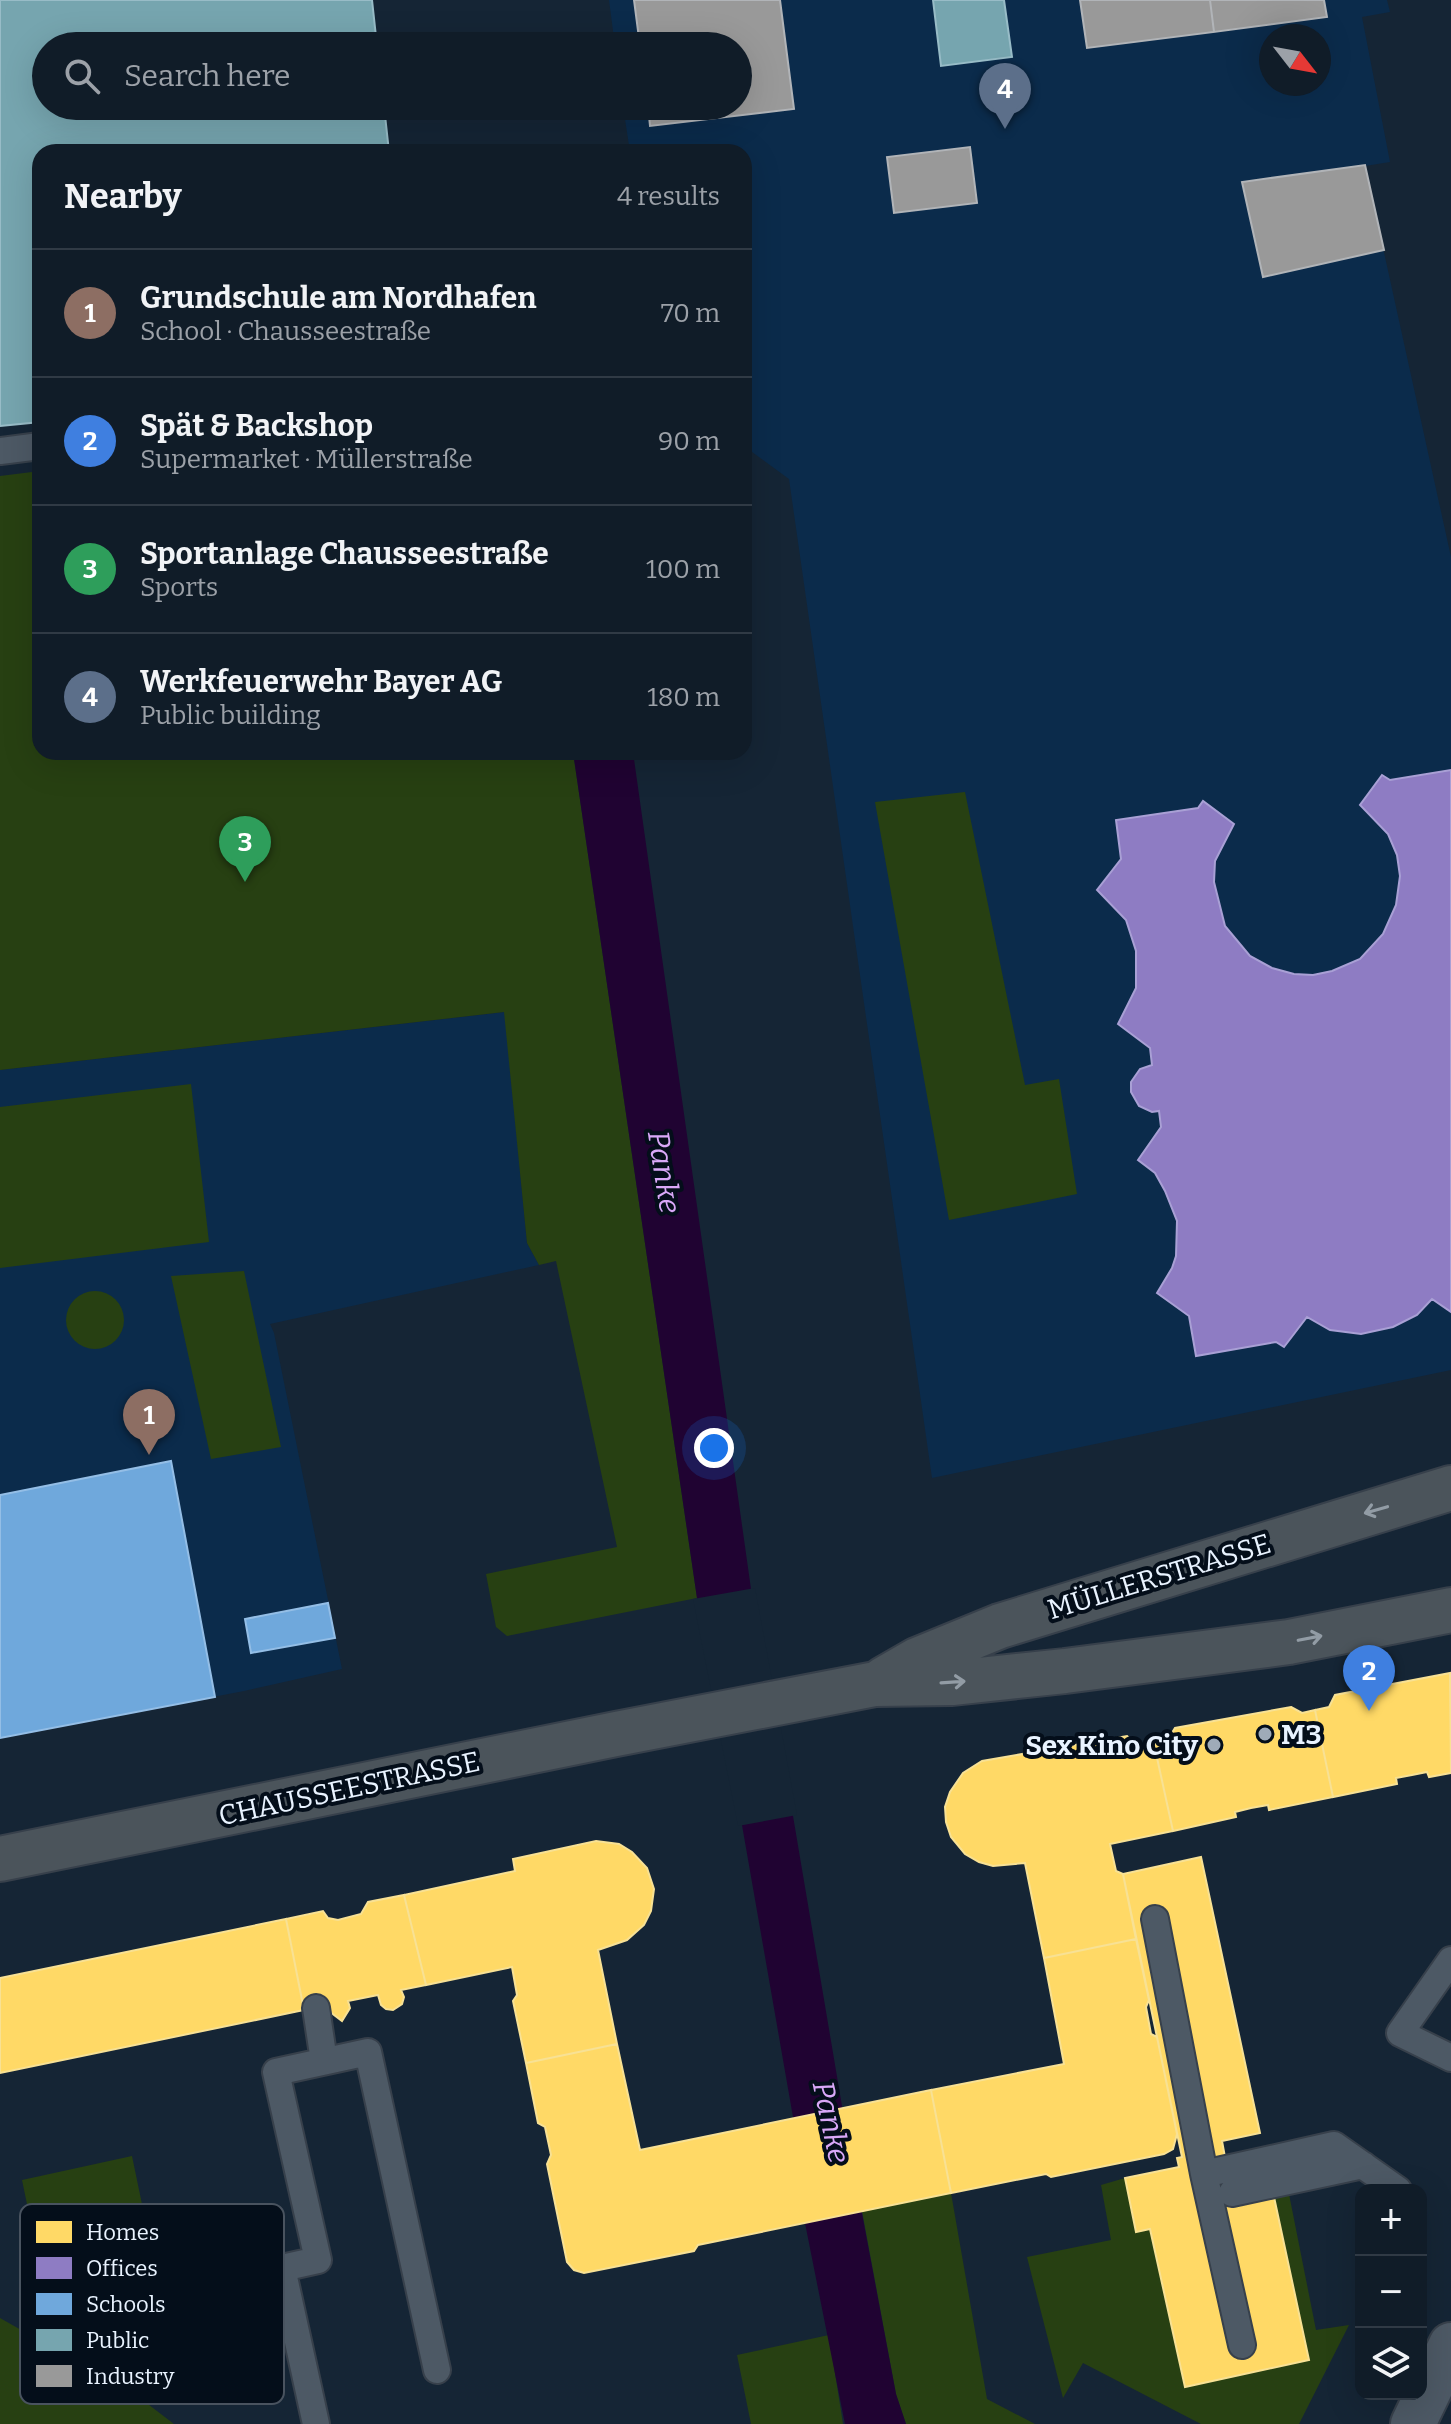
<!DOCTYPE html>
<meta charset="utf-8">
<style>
body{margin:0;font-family:Bitter,serif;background:#192530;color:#f1f3f6}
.controls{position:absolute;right:24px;bottom:24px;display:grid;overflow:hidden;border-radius:16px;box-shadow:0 8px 32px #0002}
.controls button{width:72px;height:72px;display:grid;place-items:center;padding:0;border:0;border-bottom:2px solid #303a45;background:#101c28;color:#f1f3f6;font:40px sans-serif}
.compass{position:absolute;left:1259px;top:24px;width:72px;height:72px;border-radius:50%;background:#101c28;box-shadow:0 8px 32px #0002;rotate:121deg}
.you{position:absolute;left:714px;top:1448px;width:28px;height:28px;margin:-20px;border:6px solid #fff;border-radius:50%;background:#1a73e8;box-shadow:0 0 0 12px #1a73e833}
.badge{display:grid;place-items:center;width:52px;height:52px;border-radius:50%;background:#0f766e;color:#fff;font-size:26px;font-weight:700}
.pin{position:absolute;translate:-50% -66px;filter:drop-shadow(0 2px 4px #0008)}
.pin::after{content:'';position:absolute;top:42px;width:28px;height:24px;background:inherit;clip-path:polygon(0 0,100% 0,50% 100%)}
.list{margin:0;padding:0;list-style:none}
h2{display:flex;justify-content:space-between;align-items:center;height:104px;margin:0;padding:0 32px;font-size:34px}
h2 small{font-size:26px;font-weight:400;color:#9ca1a8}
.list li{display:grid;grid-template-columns:52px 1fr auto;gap:24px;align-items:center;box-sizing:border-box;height:128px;padding:0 32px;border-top:2px solid #303a45}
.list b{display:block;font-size:30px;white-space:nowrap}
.list p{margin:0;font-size:26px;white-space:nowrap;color:#9ca1a8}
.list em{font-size:26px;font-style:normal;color:#9ca1a8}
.icon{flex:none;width:44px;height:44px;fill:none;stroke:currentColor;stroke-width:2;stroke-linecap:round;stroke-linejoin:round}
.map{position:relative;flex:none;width:1451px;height:2424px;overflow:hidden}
.search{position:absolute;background:#101c28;box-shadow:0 8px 32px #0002;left:32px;top:32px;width:720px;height:88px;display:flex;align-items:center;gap:20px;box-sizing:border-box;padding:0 28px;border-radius:44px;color:#9ca1a8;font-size:30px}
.panel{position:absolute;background:#101c28;box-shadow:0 8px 32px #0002;left:32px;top:144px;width:720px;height:616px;border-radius:24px}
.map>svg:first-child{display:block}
.built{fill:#0b2b4b;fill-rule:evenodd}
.green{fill:#274012}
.water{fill:#200332}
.pier{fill:#152535}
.homes{fill:#ffd966;stroke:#f8e194;stroke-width:2}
.offices{fill:#8e7cc3;stroke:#a9a0d5;stroke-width:2}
.schools{fill:#6fa8dc;stroke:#94bee6;stroke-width:2}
.public{fill:#76a5af;stroke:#98bcc7;stroke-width:2}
.industry{fill:#999;stroke:#b1b4b8;stroke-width:2}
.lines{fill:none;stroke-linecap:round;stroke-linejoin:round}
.service-casing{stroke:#37404b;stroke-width:30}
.minor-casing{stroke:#37404b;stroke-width:48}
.secondary-casing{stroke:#37404b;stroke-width:48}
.service{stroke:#4d5965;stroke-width:26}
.minor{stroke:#4d5965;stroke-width:44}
.secondary{stroke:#4b545b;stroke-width:44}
.oneway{stroke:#929ca5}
.poi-dot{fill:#9fabb8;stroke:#040e1a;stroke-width:3}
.labels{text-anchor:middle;stroke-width:8;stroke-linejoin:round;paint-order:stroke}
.street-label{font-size:28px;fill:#e9f3ff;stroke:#040e1a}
.poi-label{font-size:28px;font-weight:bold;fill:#e9f3ff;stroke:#040e1a;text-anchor:start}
.water-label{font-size:30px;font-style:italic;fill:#d9a8f8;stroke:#040e1a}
.key{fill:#040e1a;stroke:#49535f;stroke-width:2}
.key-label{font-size:22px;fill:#e9f3ff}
</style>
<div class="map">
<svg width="1451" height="2424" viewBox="0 0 1451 2424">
<rect width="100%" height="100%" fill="#152535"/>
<path class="built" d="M609,0h778l3,12 -28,5 28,145 -25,4 86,391v813l-519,108 -143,-999 -45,-33v-294h-114l-7,-46h115v-60h-123zM1271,36h48v48h-48z
M505,1012l22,231 12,22 -269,59 4,9 68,336 -98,22 -244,47v-668z"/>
<path class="green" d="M40,471v281h533l124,846 -190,38 -11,-9 -10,-53 131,-27 -61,-286 -17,4 -12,-22 -23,-231 -504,58v-594z
M965,792l60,293 34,-6 18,115 -128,26 -74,-418z
M191,1084l18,158 -209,26v-161z
M244,1271l37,176 -70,12 -40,-183z
M66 1320a29 29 0 1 1 58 0a29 29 0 1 1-58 0Z
M132,2156l17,82 -110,24 -17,-82z
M1125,2178l25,51 35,158 124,-27 -35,-163 15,-3 27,136 33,-5 -50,99h-98l-118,-61 -20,35 -36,-141 84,-17 -10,-55z
M951,2193l36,206 48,25h-129l-10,-30 -34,-183z
M0,2318l136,77 38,29h-174z
M829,2335l14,89h-92l-14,-69z"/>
<path class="water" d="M573,752h60l118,837 42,227 51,302 52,276 10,30h-61l-40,-201 -12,-106 -51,-292 -45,-227z"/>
<path class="pier" d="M755,1588l42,227 -59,11 -45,-227z"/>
<path class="homes" d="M1450,1673l1,100 -22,4 -2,-5 -15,3 -16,3 1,6 -64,13 -18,-87 14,-3 6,-12z
M1291,1707l11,6 13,-3 18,87 -64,13 -1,-5 -17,3 -16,4 1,5 -63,14 -19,-87 13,-3 8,-13z
M1127,1736l13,12 14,-4 19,87 -63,13 6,27 7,3 13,65 -92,19 -19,-95 -32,3 -14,-4 -14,-8 -14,-17 -5,-15 -1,-15 5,-15 13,-19 19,-12z
M596,1841l23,3 13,8 15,16 7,21 -3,22 -7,14 -17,15 -29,10 19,94 -91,19 -13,-62 4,-6 -5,-28 -86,18 -22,-90 111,-24 -2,-12z
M1201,1857l59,276 -38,8 12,65 40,-9 35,163 -124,27 -35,-158 -14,3 -11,-54 54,-11 -2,-9 5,-1 -59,-283z
M404,1895l22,90 -25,5 3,7 -2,7 -9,6 -7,-1 -5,-4 -3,-10 -30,6 2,7 -8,13 -12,-9 -2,-7 -24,5 -18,-91 37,-8 5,7 10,2 23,-6 7,-12z
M286,1919l18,91 -304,63v-95z
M1136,1939l13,61 -3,7 5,27 6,3 20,97 -4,15 -9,5 -113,23 -5,-3 -95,19 -20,-103 133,-26 -20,-106z
M617,2044l23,106 291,-60 20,103 -253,52 -4,6 -110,22 -10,-3 -7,-8 -20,-98 4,-9 -6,-28 -7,-4 -12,-60z"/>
<path class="offices" d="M1451,770v542l-19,-13 -15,16 -24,12 -32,7 -31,-4 -23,-13 -23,30 -8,-5 -80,14 -7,-40 -32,-23 15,-25 4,-12 1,-35 -12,-30 -10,-18 -17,-13 23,-33 -2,-16 -7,1 -13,-6 -8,-14v-10l9,-13 12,-4 -2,-17 -32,-24 18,-36v-37l-10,-31 -29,-30 24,-31 -5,-39 82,-12 5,-7 31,23 -19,37 -1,21 11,44 25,30 22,12 22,6 19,1 19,-4 28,-12 23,-25 13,-29 4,-29 -3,-21 -9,-21 -28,-29 22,-30 8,5z"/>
<path class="schools" d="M171,1461l44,236 -215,41v-243z
M328,1603l7,35 -84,15 -6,-34z"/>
<path class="public" d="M0,0h372l5,46h-331v60h338l5,46h-349v270l-40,4z
M933,0h71l8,57 -71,9z"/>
<path class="industry" d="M634,0h146l14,109 -144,17 -2,-20h90v-60h-98z
M1080,0h130l4,32 -127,16z
M1210,0h114l3,17 -113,15z
M970,147l7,56 -83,10 -7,-56z
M1365,165l19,85 -121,27 -21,-95z"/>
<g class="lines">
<defs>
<path id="service" d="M0,451l40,-5
M1155,1919l49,255
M1451,1960l-51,73 51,25
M316,2008l8,53
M1232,2193l131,-28
M1242,2345l-38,-171 130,-29 64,45
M316,2424l-34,-156 36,-8 -42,-188 92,-20 69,318"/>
<path id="minor" d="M1413,2424l38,-79"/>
<path id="secondary" d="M884,1679l33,-19 83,-34 451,-138
M0,1859l616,-125 259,-50 77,-1 113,-12 224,-29 162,-32"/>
</defs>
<use href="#service" class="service-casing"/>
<use href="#minor" class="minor-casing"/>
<use href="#secondary" class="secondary-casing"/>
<use href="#service" class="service"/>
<use href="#minor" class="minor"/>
<use href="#secondary" class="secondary"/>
</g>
<defs><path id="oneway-shaft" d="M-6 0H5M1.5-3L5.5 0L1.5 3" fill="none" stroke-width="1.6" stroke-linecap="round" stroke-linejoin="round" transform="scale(2)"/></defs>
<g class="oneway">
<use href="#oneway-shaft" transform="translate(1376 1510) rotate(164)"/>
<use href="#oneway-shaft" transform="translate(1310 1638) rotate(-11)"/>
<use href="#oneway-shaft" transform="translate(953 1682) rotate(-4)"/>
</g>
<g class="poi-dot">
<circle cx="1265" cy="1734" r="8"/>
<circle cx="1214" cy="1745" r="8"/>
</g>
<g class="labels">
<g class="street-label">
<text transform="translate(1159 1576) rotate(-17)" y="10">MÜLLERSTRASSE</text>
<text transform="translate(349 1788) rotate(-12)" y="10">CHAUSSEESTRASSE</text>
</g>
<g class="poi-label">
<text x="1281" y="1744">M3</text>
<text x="1198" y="1755" text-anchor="end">Sex Kino City</text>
</g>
<g class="water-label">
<text transform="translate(664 1172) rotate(81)" y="10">Panke</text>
<text transform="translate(831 2122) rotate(78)" y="10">Panke</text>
</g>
</g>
<rect x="20" y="2204" width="264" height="200" rx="12" class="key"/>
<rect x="36" y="2221" width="36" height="22" fill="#ffd966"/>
<rect x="36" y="2257" width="36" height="22" fill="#8e7cc3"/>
<rect x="36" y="2293" width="36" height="22" fill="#6fa8dc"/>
<rect x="36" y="2329" width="36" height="22" fill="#76a5af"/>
<rect x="36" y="2365" width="36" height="22" fill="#999"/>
<g class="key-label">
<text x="86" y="2240">Homes</text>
<text x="86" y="2276">Offices</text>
<text x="86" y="2312">Schools</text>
<text x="86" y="2348">Public</text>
<text x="86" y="2384">Industry</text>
</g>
</svg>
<div class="controls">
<button>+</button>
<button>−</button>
<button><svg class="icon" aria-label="layers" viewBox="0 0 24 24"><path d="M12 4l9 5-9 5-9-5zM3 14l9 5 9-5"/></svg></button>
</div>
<svg class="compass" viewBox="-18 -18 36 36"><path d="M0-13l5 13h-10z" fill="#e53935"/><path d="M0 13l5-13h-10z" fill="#9ca1a8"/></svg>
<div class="you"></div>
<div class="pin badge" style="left:149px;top:1455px;background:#8d6e63">1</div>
<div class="pin badge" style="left:1369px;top:1711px;background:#3f7fe0">2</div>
<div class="pin badge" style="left:245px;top:882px;background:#2e9e5b">3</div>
<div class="pin badge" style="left:1005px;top:129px;background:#5c6f8a">4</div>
<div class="search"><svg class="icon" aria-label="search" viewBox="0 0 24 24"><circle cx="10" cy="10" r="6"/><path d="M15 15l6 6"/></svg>Search here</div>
<section class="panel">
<h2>Nearby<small>4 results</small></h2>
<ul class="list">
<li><span class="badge" style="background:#8d6e63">1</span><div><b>Grundschule am Nordhafen</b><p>School · Chausseestraße</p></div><em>70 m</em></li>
<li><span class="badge" style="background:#3f7fe0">2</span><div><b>Spät &amp; Backshop</b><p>Supermarket · Müllerstraße</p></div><em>90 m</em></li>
<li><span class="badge" style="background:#2e9e5b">3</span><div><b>Sportanlage Chausseestraße</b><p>Sports</p></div><em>100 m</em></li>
<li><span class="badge" style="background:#5c6f8a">4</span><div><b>Werkfeuerwehr Bayer AG</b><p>Public building</p></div><em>180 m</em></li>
</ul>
</section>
</div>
